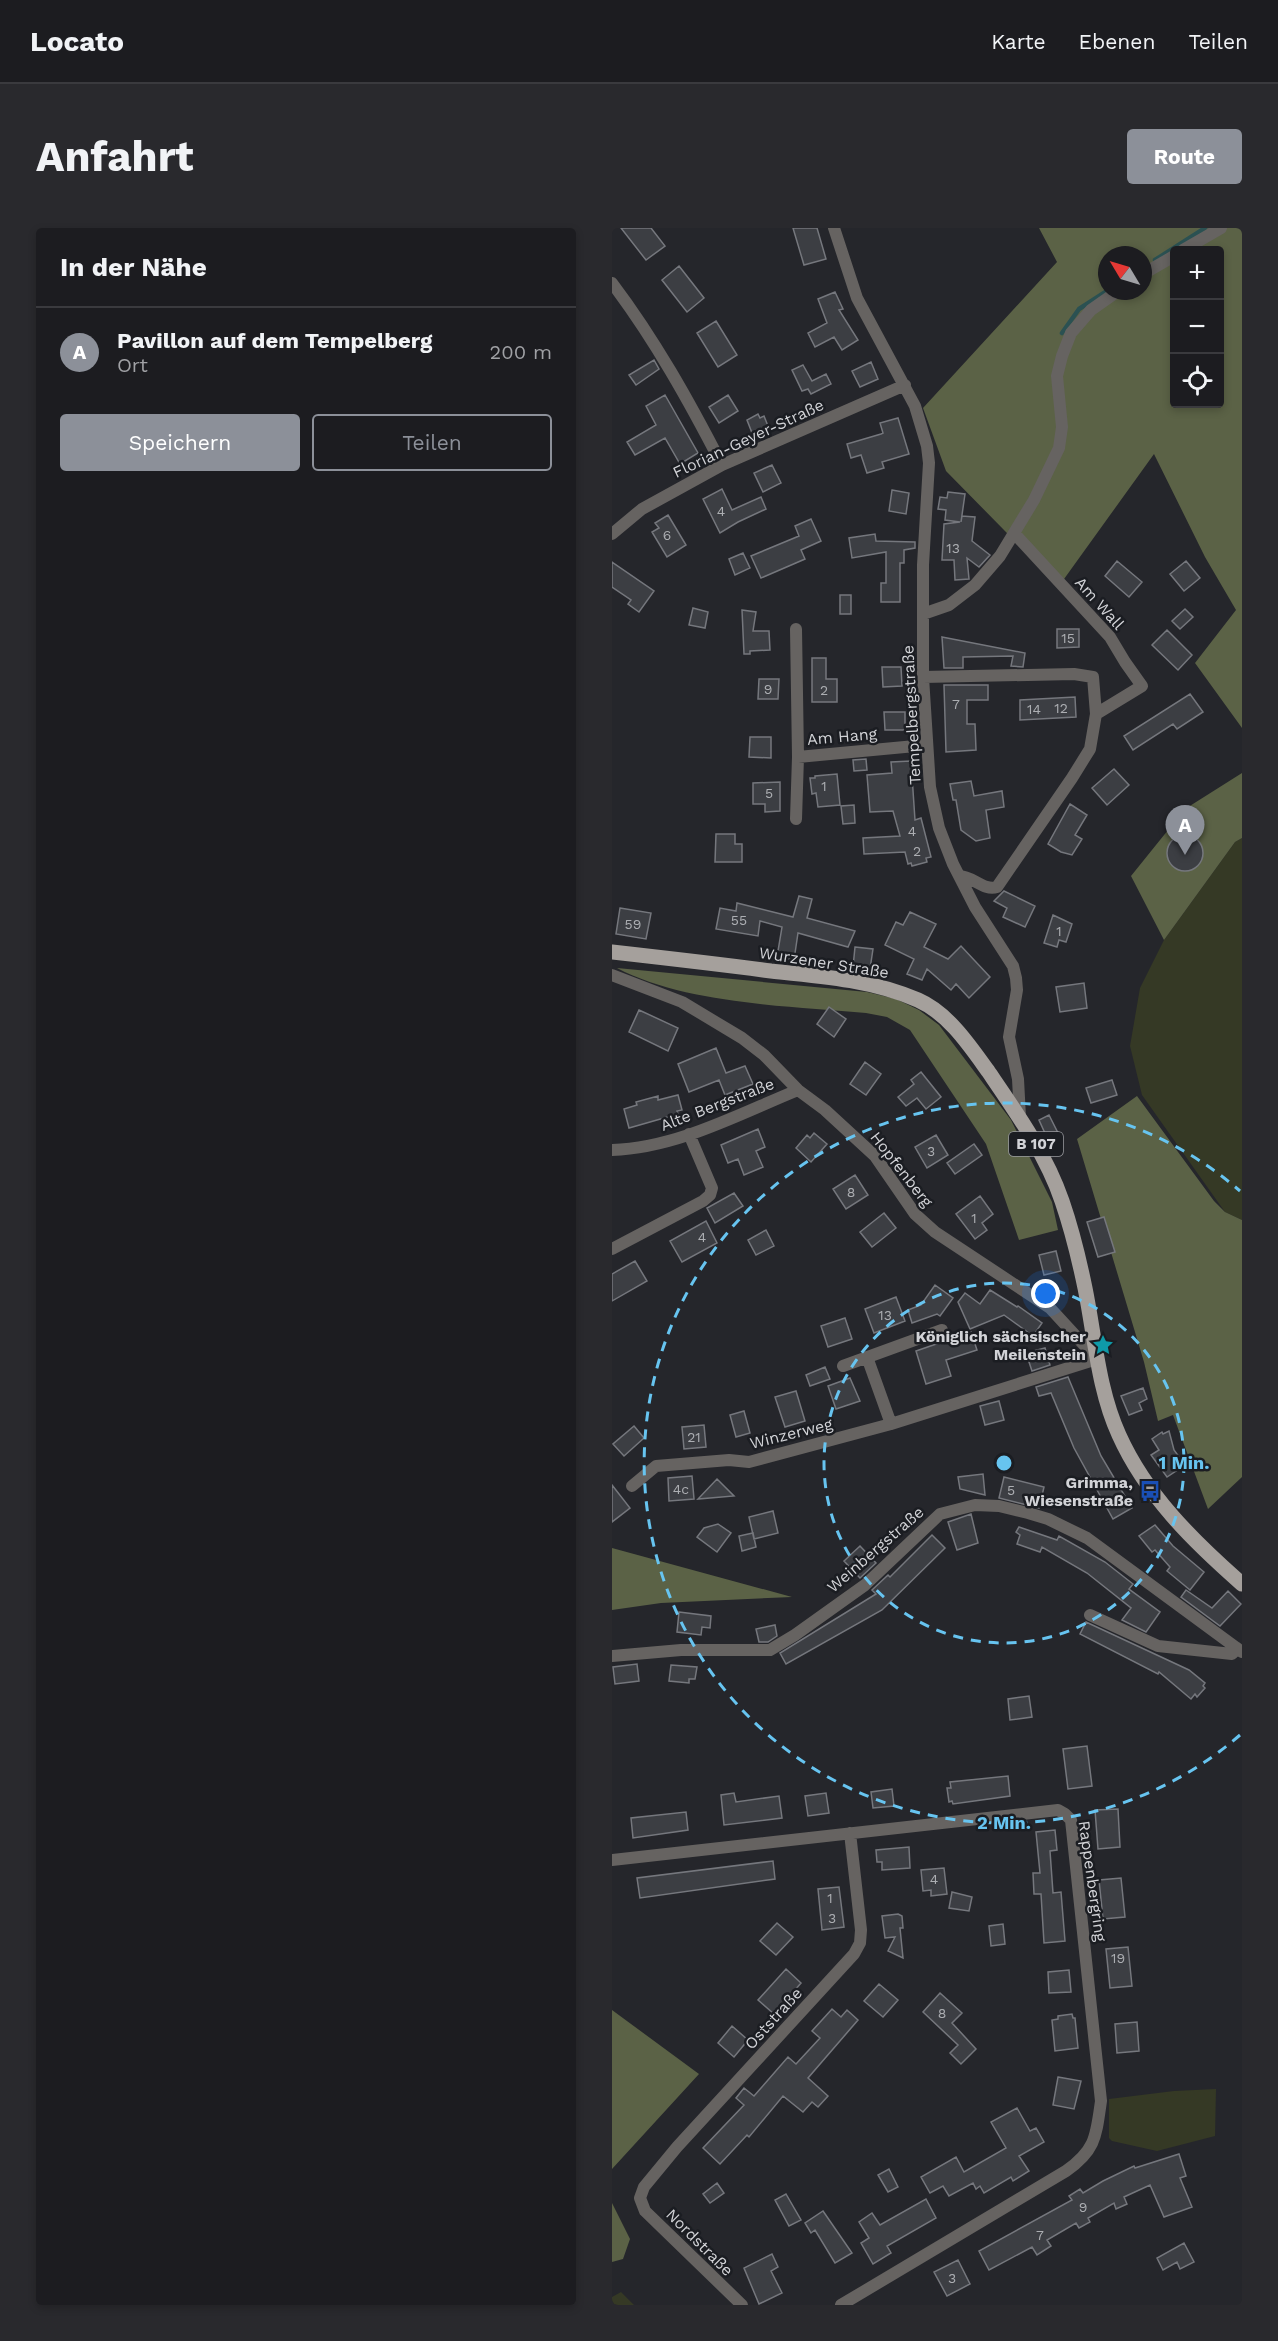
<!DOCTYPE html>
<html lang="de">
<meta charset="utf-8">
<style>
body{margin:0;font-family:"Work Sans",sans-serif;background:#29292d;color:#f1f3f6}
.controls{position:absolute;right:18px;top:18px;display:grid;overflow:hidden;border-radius:6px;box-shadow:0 3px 9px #0003}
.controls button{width:54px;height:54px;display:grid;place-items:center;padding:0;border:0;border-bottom:2px solid #3a3a3e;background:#1c1c20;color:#f1f3f6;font:30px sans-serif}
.compass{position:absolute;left:486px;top:18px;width:54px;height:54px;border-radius:50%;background:#1c1c20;box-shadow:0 3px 9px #0003;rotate:308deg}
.you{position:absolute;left:434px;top:1066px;width:21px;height:21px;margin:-15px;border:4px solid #fff;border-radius:50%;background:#1a73e8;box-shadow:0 0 0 9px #1a73e833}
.badge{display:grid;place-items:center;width:39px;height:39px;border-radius:50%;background:#8c9099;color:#fff;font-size:20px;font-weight:700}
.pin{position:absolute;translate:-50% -50px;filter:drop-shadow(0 2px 3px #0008)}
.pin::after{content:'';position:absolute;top:32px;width:21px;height:18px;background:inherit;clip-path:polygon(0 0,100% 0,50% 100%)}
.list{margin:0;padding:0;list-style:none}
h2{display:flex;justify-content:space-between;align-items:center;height:78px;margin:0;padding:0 24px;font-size:26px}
h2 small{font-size:20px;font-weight:400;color:#a0a1a5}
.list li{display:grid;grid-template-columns:39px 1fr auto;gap:18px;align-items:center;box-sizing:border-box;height:90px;padding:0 24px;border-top:2px solid #3a3a3e}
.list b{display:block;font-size:22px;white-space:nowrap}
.list p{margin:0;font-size:20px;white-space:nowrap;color:#a0a1a5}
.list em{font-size:20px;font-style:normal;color:#a0a1a5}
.actions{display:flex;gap:12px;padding:18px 24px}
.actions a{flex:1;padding:14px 0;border:2px solid #8c9099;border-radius:6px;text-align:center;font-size:21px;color:#8c9099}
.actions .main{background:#8c9099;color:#fff}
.icon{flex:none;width:33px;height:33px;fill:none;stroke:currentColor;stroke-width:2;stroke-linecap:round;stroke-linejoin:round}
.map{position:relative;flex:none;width:630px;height:2077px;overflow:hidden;border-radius:6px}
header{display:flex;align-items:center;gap:36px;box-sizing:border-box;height:84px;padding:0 30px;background:#1c1c20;border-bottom:2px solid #3a3a3e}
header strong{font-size:28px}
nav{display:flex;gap:33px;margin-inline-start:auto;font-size:21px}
.intro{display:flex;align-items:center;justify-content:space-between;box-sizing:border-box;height:144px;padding:0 36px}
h1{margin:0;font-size:42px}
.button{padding:15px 27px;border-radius:6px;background:#8c9099;color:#fff;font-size:21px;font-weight:700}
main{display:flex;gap:36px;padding:0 36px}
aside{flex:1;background:#1c1c20;border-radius:6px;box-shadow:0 3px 9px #0003}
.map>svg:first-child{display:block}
.green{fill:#353925}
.forest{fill:#5b6246;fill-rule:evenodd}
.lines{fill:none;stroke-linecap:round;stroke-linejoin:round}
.stream{stroke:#2b5152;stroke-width:4.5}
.building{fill:#3c3e43;stroke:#75777d;stroke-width:1.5}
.minor{stroke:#666361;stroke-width:12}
.primary{stroke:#a5a09c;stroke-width:15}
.ring{fill:none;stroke:#67c4f0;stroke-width:3;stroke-dasharray:10 8}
.labels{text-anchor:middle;stroke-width:5;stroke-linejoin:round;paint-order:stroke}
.number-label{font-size:14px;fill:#acaeb2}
.shield{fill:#1b1d22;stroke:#9b9ca1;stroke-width:1.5}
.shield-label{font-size:15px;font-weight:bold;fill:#d2d3d7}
.street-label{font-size:16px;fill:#d2d3d7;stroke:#1b1d22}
.poi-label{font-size:16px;font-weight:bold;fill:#d2d3d7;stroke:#1b1d22;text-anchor:end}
.centre{fill:#67c4f0;stroke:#1b1d22;stroke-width:3}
.ring-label{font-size:18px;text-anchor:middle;font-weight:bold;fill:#67c4f0;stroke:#1b1d22;stroke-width:5;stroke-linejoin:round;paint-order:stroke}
</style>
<header>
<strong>Locato</strong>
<nav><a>Karte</a><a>Ebenen</a><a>Teilen</a></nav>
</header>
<div class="intro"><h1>Anfahrt</h1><a class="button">Route</a></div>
<main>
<aside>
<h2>In der Nähe<small></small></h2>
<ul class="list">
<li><span class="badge">A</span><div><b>Pavillon auf dem Tempelberg</b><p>Ort</p></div><em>200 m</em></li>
</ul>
<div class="actions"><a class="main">Speichern</a><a>Teilen</a></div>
</aside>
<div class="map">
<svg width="630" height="2077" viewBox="0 0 630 2077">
<rect width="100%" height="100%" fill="#25262b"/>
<path class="green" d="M630,610v382l-17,-8 -83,-117 -12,-49 10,-58 24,-48 71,-98z
M604,1861l-1,47 -58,15 -45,-10 -3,-3v-39l65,-8z
M9,2064l13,13h-22v-8z"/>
<path class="forest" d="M427,0h203v500l-47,-65 41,-53 -31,-53 -51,-103 -95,132 -113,-115 -23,-63 134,-146zM562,22h46v154h-46zM495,27h36v36h-36z
M630,545v65l-7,4 -71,98 -33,-64 54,-67z
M5,740l250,24 29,7 23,11 20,15 72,95 41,82 6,28 -39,10 -33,-96 -76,-114 -23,-13 -21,-4c-76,-7 -181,-9 -249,-45z
M525,868l77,105 11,11 17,8v257l-34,32 -35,-94 -15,6 -14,-59 -67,-223z
M0,1320l180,49 -131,6 -49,7z
M0,1782l87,64 -87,95z
M0,1975l18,36 -7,20 -11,3z"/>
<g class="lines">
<path class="stream" d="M543,32l50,-32
M450,105l17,-24 28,-18"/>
</g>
<path class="building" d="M9,0h30l14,18 -19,14z
M181,0h24l9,31 -22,6z
M67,38l25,32 -17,14 -25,-32z
M223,64l8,17 -4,1 19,30 -16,10 -8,-13 -19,10 -7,-14 19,-10 -9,-24z
M104,93l21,34 -19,12 -21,-34z
M42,132l5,9 -23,16 -7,-10z
M259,134l7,17 -18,8 -8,-16z
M191,137l9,16 14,-7 5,10 -20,10 -3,-5 -6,2 -10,-21z
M53,167l33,58 -18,11 -15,-26 -30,17 -8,-13 29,-17 -10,-19z
M116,167l10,16 -19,12 -10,-16z
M146,186l2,4 4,-2 6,15 -16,7 -7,-18z
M286,190l11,36 -27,8 2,6 -17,5 -6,-18 -10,3 -4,-14 34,-10 2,-1 -3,-10z
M160,237l9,18 -18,9 -9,-19z
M110,261l10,21 29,-13 5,12 -28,13 -18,11 -17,-34z
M280,262l17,3 -3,21 -17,-3z
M336,264l17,2 -4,28 1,-6 13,1 -3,24 18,14 -11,12 -12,-9 2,21 -14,1 -1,-20h-12l2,-36 16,-2 -15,-2 1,-10 -8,-1 2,-12 7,1z
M56,287l18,30 -19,12 -15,-25 7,-4 -4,-5z
M199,291l10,22 -20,9 4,9 -44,19 -10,-22 48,-20 -4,-10z
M263,306l1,7 39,1v6l-11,2v13h-4v39h-19v-19h5v-31l-34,6 -3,-20z
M131,325l7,15 -15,7 -6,-16z
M505,333l25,21 -13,15 -24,-21z
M574,333l14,17 -16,13 -14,-17z
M0,334l42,29 -15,21 -11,-8 3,-4 -19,-13z
M228,367h11v19h-11z
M81,380l15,4 -3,16 -16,-3z
M573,381l8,8 -13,12 -8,-8z
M130,382l14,2 -3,19h16l1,19 -20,1v3h-6z
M445,401h22v18l-22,1z
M555,402l25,25 -14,15 -26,-25z
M330,409l83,16 -2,14 -12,-1 2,-10 -50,1v11h-19z
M200,430h14v21h11v23h-25z
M270,439h19l1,19 -19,1z
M147,451h20l-1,20h-20z
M332,457h44v15h-21v24h8l1,26 -30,2z
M578,466l13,18 -26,17 -4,-5 -40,26 -9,-14z
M463,469l1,20 -56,3v-20z
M272,484h21v18h-20z
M138,509h21v21l-22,-1z
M254,531l1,11 -13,1 -1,-11z
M299,533l4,59 6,-2 10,39 -5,1 1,4 -15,4 -1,-3 -3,1 -3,-12 -41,2 -1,-16 37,-2 -7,-25 -23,1 -3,-37 25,-2 -1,-11z
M502,541l15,16 -22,20 -15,-17z
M225,546l3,31 -22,2 -2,-14 -4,1 -2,-16h5v-2z
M359,553l3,15 28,-5 2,16 -18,3 4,28 -14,3 -15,-11 -5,-30h-3l-3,-16z
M168,554v29l-15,1v-8h-12v-21z
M458,576l17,11 -12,20 7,4 -10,16 -11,-3 -13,-8z
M242,577l1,18 -12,1 -2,-18z
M104,606h19v10h7v18h-27z
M555 625a18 18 0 1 1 36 0a18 18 0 1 1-36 0Z
M392,663l31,15 -10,21 -22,-10 4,-9 -13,-7z
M187,668l13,3 -5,19 48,13 -7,16 -50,-14 -4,27 -17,-3 5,-30 -22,-6 -2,15 -42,-7 4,-21 16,3 1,-8 56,14z
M8,680l31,5 -5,26 -30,-5z
M298,684l26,12 -12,23 24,12 13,-13 29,31 -21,21 -13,-14 -5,6 -24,-21 -5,11 -15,-6 7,-15 -29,-14 11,-23 7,3z
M441,687l19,9 -6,18 -7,-2 -2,7 -13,-4z
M243,719l18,2 -3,20 -17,-2z
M472,755l3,25 -27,4 -4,-25z
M217,779l17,12 -12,18 -17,-13z
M27,782l39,18 -10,23 -39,-19z
M104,820l10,25 19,-7 8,18 -28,11 -6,-15 -30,12 -11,-28z
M253,834l16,12 -15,21 -16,-11z
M309,844l20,25 -15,12 -9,-11 -11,8 -8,-9 16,-13 -3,-4z
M500,852l5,15 -26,8 -5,-15z
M66,867l4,15 -5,1 1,3 -49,14 -5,-19 13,-4 -1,-3 22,-6v4z
M437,887l11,22 -11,5 -10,-22z
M146,901l7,18 -9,4 7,16 -19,8 -6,-16 -10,4 -7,-18z
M202,905l13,11 -16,18 -15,-14 11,-13 3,3z
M324,907l12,20 -21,13 -12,-21z
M362,916l8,11 -27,19 -8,-11z
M243,947l13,20 -22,14 -13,-20z
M122,965l9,13 -28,17 -8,-15z
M368,968l13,18 -11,9 5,7 -12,9 -19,-25z
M272,985l12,15 -24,19 -12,-15z
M492,989l11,35 -17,5 -11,-35z
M94,993l11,22 -35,19 -12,-21z
M154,1002l8,16 -18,9 -8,-15z
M444,1023l5,20 -17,4 -5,-20z
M23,1033l12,20 -35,20v-27z
M323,1057l18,13 -13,18 -3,-2 -25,9 -4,-13 13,-5z
M378,1062l27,17 1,-1 24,17 -9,13 -29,-21 -34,14 -12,-27 7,-9 15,11z
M284,1069l9,24 -31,12 -9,-24z
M233,1090l7,21 -24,8 -7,-21z
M359,1104l6,18 -31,10 5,16 -25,8 -10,-33z
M433,1120l5,17 -18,6 -6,-18z
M213,1139l5,12 -20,7 -4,-11z
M456,1149l33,79 31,52 -19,11 -39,-71 -23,-55 -12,3 -3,-9z
M238,1150l10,23 -24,8 -8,-23z
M531,1160l4,11 -8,4 3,7 -13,5 -8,-19z
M184,1163l9,30 -20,6 -10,-30z
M387,1173l5,19 -19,5 -5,-19z
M132,1183l6,22 -14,4 -6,-22z
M92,1197l2,22 -22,2 -2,-22z
M22,1198l10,12 -20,18 -11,-12z
M557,1203l5,19 11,15 -18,12 -16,-22 8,-5 -7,-11 10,-7 1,2z
M371,1246l2,21 -25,-6 -2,-12z
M80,1248l2,23 -25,2 -1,-23z
M392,1249l40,10 -5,21 -40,-10z
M105,1251l17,17 -36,3z
M0,1257l18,23 -18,14z
M161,1283l5,22 -24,6 -5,-22z
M359,1286l7,29 -21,7 -9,-28z
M106,1296l13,9 -14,19 -20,-15 7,-9z
M543,1297l18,21 31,26 -14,18 -23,-19 3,-4 -15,-17 -3,2 -13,-16z
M407,1299l38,13 2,-4 46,26 28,22 -4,5 31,23 -14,20 -24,-12 9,-12 -44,-35 -45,-26 -2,5 -23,-8 3,-9 -4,-3z
M141,1305l3,14 -14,4 -3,-15z
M320,1307l13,13 -63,62 -96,54 -6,-11 96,-59 -4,-4 16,-15 2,2z
M248,1318l16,17 -16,15 -16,-17z
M574,1362l26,18 16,-17 13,13 -21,22 -39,-29z
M67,1384l32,4 -1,12 -8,-1 -1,8 -24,-3z
M474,1394l103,48 16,13 -2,3 2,2 -8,9 -2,-3 -4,5 -32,-27 -1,2 -78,-40z
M163,1397l2,11 -9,6h-9l-3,-13z
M25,1436l2,17 -24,3 -2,-17z
M59,1437l26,2 -2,12h-6v4l-20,-2z
M417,1468l3,21 -22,3 -2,-21z
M475,1518l5,40 -24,3 -5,-40z
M396,1548l2,20 -57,8 -1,-3 -3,1 -2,-14h4l-1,-6z
M280,1561l2,17 -21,2 -2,-16z
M122,1565l2,9 43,-6 3,22 -58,7 -3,-30z
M214,1565l3,20 -21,3 -3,-20z
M506,1581l2,38 -22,2 -3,-39z
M74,1584l2,18 -55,8 -2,-20z
M443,1602l2,20 -7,1 3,42 8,-1 4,49 -21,2 -3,-49h-7l-1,-21h7l-4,-41z
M297,1619l1,21 -28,2v-8h-5l-1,-12z
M161,1633l2,18 -135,19 -3,-20z
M332,1640l3,26 -16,2v-6l-8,1 -2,-21z
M509,1650l4,39 -22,2 -4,-39z
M227,1659l5,40 -22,3 -4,-41z
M340,1664l20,5 -3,14 -20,-3z
M286,1686l4,2 1,12h-3l3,30 -15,-7 7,-14 -10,1 -3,-22z
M165,1695l16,14 -17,18 -16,-14z
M391,1696l2,20 -14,2 -2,-20z
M516,1719l4,39 -22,2 -4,-39z
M174,1741l15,14 -27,31 -16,-14z
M457,1742l2,22 -22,1 -1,-21z
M267,1756l19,16 -15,17 -19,-16z
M328,1765l22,20 -10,10 24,26 -15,15 -11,-11 8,-8 -35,-33z
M220,1781l9,8 6,-7 11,10 -50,58 20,18 -10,11 -6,-5 -9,10 -20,-16 -34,41 -2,-2 -27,29 -17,-16 41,-43 -8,-7 8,-10 10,8 34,-39 8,7 24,-26 -8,-7z
M460,1786l1,4h2l3,30 -23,3 -3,-31 6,-1v-3z
M525,1794l2,29 -22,2 -2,-29z
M120,1798l16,14 -14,17 -16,-14z
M446,1849l23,4 -7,28 -21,-4z
M405,1880l13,23 6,-3 8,14 -25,14 10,15 -16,10 -2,-4 -27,16 -4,-7 -4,3 -3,-6 -24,13 -6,-10 -13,7 -9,-16 35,-20 8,15 42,-24 -15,-26z
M567,1926l7,22 -6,2 12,29 -28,10 -14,-32 -26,12 3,7 -11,5 -2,-6 -26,15 2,4 -11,6 -3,-5 -29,17 4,6 -14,9 -5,-8 -43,23 -10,-19 93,-51 -3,-4 11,-7 3,4 20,-12 31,-15 1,2z
M277,1941l9,18 -10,5 -10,-17z
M105,1955l7,10 -14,10 -7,-9z
M174,1966l15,26 -12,6 -14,-26z
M314,1971l10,19 -49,28 4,7 -18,11 -12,-21 8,-5 -10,-16 13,-9 8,12z
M211,1983l29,42 -17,10 -20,-33 -4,3 -6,-10z
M572,2015l10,19 -14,7 -3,-7 -14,8 -6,-12z
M160,2026l6,13 -7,4 11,22 -23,11 -15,-36z
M346,2032l12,24 -23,12 -13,-24z"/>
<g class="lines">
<path class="minor" d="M222,0l23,70 58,108 12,40 2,17 -6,102v112l7,110 9,41 14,36 22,43 38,59 3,12 1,12 -8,47 9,42 2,38
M571,22l38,-22
M531,46l31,-18
M0,55c43,57 77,118 110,182
M402,305l96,104 15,25 17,24 -46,28
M0,306l30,-25 80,-44 183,-80
M311,386l26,-9 26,-20 25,-29 34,-56 25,-52 3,-21 -5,-51 5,-20 9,-23 20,-23 27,-19
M184,401l2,128 -2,62
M311,449l151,-3 19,3 3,37 -6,35 -18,29 -75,109c-14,4 -24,-11 -38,-11
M186,529l128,-12
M0,747l70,27 60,36 22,17 34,35 27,20 50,46 40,58 20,18 115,76 47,51 -206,65 -142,38 -20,-2 -73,6 -24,20
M0,922c65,-2 127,-36 186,-60
M0,1021l91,-48 7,-6 2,-7 -23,-54
M255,1129l24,67
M231,1138l99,-36
M478,1387l68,31 74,8 5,-6
M0,1428l69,-6h89l25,-15 70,-50 75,-71 35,-9 24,1 29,7 20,6 39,19 155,114
M0,1632l446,-50 7,4 6,6 30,281c-5,35 -5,49 -35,70l-225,134
M130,2077l-97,-94 -5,-13 4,-11 33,-40 177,-193 6,-11 1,-13 -11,-97"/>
<path class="primary" d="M0,724c53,6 106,12 159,19 50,5 101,9 147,29 30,13 52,46 70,71 28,41 58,83 74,130 10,29 17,58 23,87 10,49 13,101 34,147 27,60 74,106 123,149"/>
</g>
<g class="ring">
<circle cx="392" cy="1235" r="180"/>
<path d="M628 1507A360 360 0 1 1 628 963"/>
</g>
<defs>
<symbol id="sight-bare" viewBox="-9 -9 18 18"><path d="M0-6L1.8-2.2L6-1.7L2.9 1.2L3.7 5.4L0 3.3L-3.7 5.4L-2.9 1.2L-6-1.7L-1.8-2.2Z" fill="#0f9aa8" stroke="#1b1d22" stroke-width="2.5" paint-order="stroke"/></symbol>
<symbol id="bus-bare" viewBox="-9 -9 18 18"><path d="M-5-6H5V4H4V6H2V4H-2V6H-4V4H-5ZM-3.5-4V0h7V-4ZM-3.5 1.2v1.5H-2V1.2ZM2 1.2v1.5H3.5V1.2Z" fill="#1a4fb4" stroke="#1b1d22" stroke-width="2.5" paint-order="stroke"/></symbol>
</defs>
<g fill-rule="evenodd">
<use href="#sight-bare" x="476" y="1102" width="30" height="30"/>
<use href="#bus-bare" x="523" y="1248" width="30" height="30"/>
</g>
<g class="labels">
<g class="number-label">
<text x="109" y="288">4</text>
<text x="55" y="312">6</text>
<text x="341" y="325">13</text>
<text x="456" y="415">15</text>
<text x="156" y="466">9</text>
<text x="212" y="467">2</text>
<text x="344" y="481">7</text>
<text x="449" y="485">12</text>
<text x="422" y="486">14</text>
<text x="212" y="563">1</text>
<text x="157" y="570">5</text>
<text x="300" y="608">4</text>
<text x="305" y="628">2</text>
<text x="127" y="697">55</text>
<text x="21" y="701">59</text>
<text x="447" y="708">1</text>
<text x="319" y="928">3</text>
<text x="239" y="969">8</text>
<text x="362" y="995">1</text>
<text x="90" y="1014">4</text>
<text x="273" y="1092">13</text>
<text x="82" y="1214">21</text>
<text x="69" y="1266">4c</text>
<text x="399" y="1267">5</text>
<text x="322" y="1656">4</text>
<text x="218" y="1675">1</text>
<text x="220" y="1695">3</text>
<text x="506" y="1735">19</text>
<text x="330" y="1790">8</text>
<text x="471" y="1984">9</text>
<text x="428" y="2012">7</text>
<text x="340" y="2055">3</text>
</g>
<rect class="shield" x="397" y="904" width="54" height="24" rx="4.5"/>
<g class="shield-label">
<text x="424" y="921">B 107</text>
</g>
<g class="street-label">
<text transform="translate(136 210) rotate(-25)" y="6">Florian-Geyer-Straße</text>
<text transform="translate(488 375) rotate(48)" y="6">Am Wall</text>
<text transform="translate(299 487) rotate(-93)" y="6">Tempelbergstraße</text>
<text transform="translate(230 508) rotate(-5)" y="6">Am Hang</text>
<text transform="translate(212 734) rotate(9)" y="6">Wurzener Straße</text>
<text transform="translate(105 876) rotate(-21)" y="6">Alte Bergstraße</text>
<text transform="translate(290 941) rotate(52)" y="6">Hopfenberg</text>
<text transform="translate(179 1205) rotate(-14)" y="6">Winzerweg</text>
<text transform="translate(263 1321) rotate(-41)" y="6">Weinbergstraße</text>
<text transform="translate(481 1653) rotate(82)" y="6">Rappenbergring</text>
<text transform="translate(161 1790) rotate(-48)" y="6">Oststraße</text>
<text transform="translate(88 2014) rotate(45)" y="6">Nordstraße</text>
</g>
<g class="poi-label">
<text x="474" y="1114">Königlich sächsischer<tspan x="474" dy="18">Meilenstein</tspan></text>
<text x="521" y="1260">Grimma,<tspan x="521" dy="18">Wiesenstraße</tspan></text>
</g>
</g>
<circle cx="392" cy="1235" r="9" class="centre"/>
<g class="ring-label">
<text x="572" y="1241">1 Min.</text>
<text x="392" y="1601">2 Min.</text>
</g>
</svg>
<div class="controls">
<button>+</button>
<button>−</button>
<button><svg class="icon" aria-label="locate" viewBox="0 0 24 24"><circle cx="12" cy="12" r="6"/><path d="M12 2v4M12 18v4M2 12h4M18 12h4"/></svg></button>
</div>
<svg class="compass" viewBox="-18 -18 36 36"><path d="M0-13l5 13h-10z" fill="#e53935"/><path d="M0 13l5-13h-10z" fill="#a0a1a5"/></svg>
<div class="you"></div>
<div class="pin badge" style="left:573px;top:627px">A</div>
</div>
</main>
